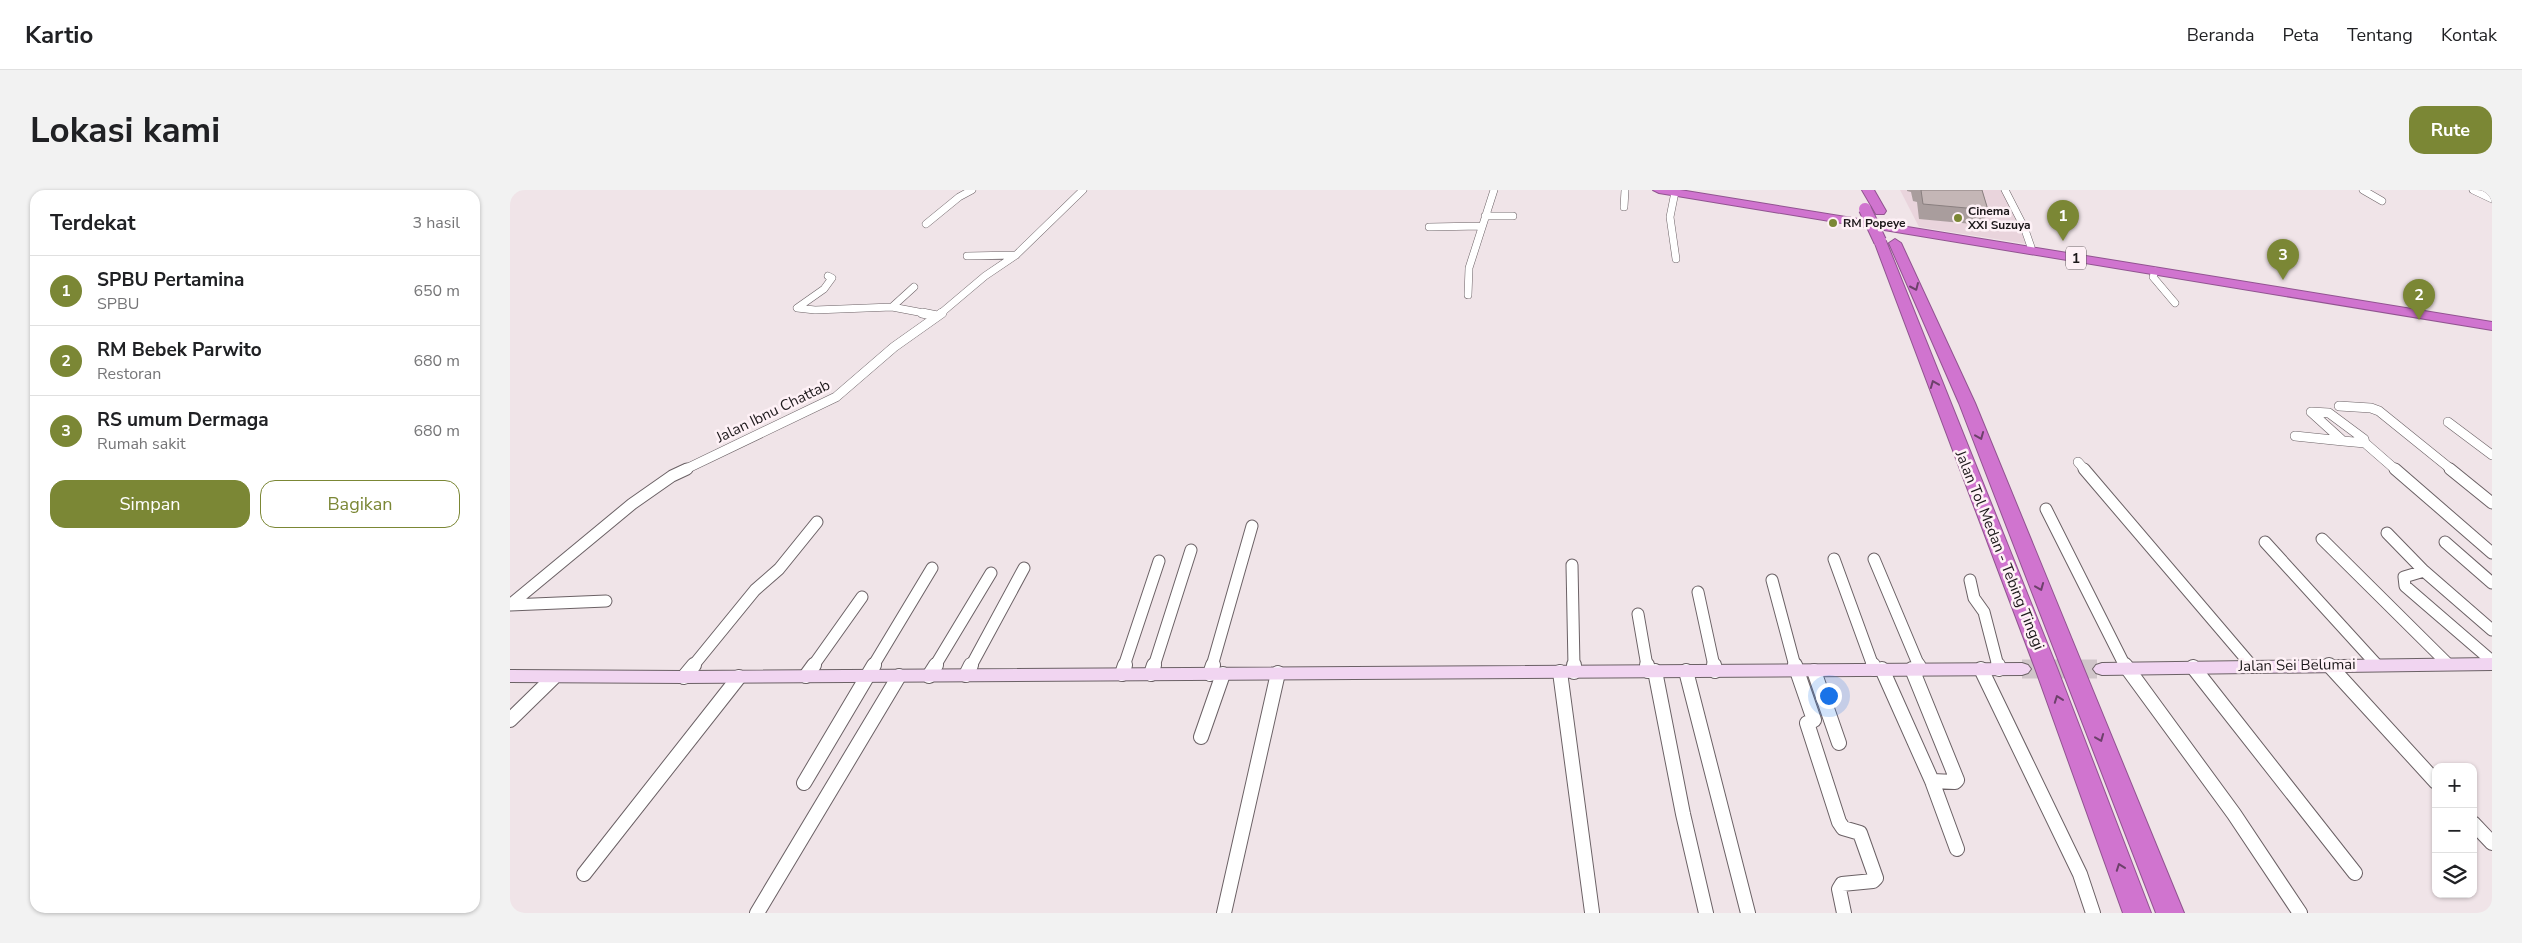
<!DOCTYPE html>
<html lang="id">
<meta charset="utf-8">
<style>
body{margin:0;font-family:"Nunito Sans",sans-serif;background:#f2f2f2;color:#202124}
.controls{position:absolute;right:15px;bottom:15px;display:grid;overflow:hidden;border-radius:10px;box-shadow:0 1px 4px #0004}
.controls button{width:45px;height:45px;display:grid;place-items:center;padding:0;border:0;border-bottom:1px solid #e0e0e0;background:#fff;color:#202124;font:25px sans-serif}
.you{position:absolute;left:1318px;top:505px;width:18px;height:18px;margin:-12px;border:4px solid #fff;border-radius:50%;background:#1a73e8;box-shadow:0 0 0 8px #1a73e833}
.badge{display:grid;place-items:center;width:32px;height:32px;border-radius:50%;background:#7b8735;color:#fff;font-size:16px;font-weight:700}
.pin{position:absolute;translate:-50% -41px;filter:drop-shadow(0 1px 2px #0008)}
.pin::after{content:'';position:absolute;top:26px;width:18px;height:15px;background:inherit;clip-path:polygon(0 0,100% 0,50% 100%)}
.list{margin:0;padding:0;list-style:none}
h2{display:flex;justify-content:space-between;align-items:center;height:65px;margin:0;padding:0 20px;font-size:21px}
h2 small{font-size:16px;font-weight:400;color:#757577}
.list li{display:grid;grid-template-columns:32px 1fr auto;gap:15px;align-items:center;box-sizing:border-box;height:70px;padding:0 20px;border-top:1px solid #e0e0e0}
.list b{display:block;font-size:19px;white-space:nowrap}
.list p{margin:0;font-size:16px;white-space:nowrap;color:#757577}
.list em{font-size:16px;font-style:normal;color:#757577}
.actions{display:flex;gap:10px;padding:15px 20px}
.actions a{flex:1;padding:11px 0;border:1px solid #7b8735;border-radius:15px;text-align:center;font-size:18px;color:#7b8735}
.actions .main{background:#7b8735;color:#fff}
.icon{flex:none;width:28px;height:28px;fill:none;stroke:currentColor;stroke-width:2;stroke-linecap:round;stroke-linejoin:round}
.map{position:relative;flex:none;width:1982px;height:723px;overflow:hidden;border-radius:15px}
header{display:flex;align-items:center;gap:30px;box-sizing:border-box;height:70px;padding:0 25px;background:#fff;border-bottom:1px solid #e0e0e0}
header strong{font-size:24px}
nav{display:flex;gap:28px;margin-inline-start:auto;font-size:18px}
.intro{display:flex;align-items:center;justify-content:space-between;box-sizing:border-box;height:120px;padding:0 30px}
h1{margin:0;font-size:35px}
.button{padding:12px 22px;border-radius:15px;background:#7b8735;color:#fff;font-size:18px;font-weight:700}
main{display:flex;gap:30px;padding:0 30px}
aside{flex:1;background:#fff;border-radius:15px;box-shadow:0 1px 4px #0004}
.map>svg:first-child{display:block}
.built{fill:#e9d4dc}
.lines{fill:none;stroke-linecap:round;stroke-linejoin:round}
.secondary-tunnel{stroke:#d0c5c9;stroke-width:19;stroke-dasharray:19 9;stroke-linecap:butt}
.street-far3-casing{stroke:#6b6165;stroke-width:8}
.street-far2-casing{stroke:#6b6165;stroke-width:10}
.street-far1-casing{stroke:#6b6165;stroke-width:13}
.street-casing{stroke:#6b6165;stroke-width:16}
.secondary-casing{stroke:#6b6165;stroke-width:2}
.highway-casing{stroke:#915490;stroke-width:2}
.street-far3{stroke:#fff;stroke-width:7}
.street-far2{stroke:#fff;stroke-width:9}
.street-far1{stroke:#fff;stroke-width:11}
.street{stroke:#fff;stroke-width:14}
.secondary{fill:#f1d5f1;fill-rule:evenodd}
.highway{fill:#d074cf;fill-rule:evenodd}
.highway-bridge-casing{stroke:#915490;stroke-width:14;stroke-linecap:butt}
.highway-bridge{stroke:#d074cf;stroke-width:12}
.wall{fill:#a99d9d}
.building{fill:#c4b6b6;stroke:#897f7f}
.oneway{stroke:#6d416b}
.poi-dot{fill:#7b8735;stroke:#fef1f6;stroke-width:2}
.labels{text-anchor:middle;stroke-width:5;stroke-linejoin:round;paint-order:stroke}
.far-poi-label{font-size:12px;font-weight:bold;fill:#1c181a;stroke:#fef1f6;text-anchor:start}
.shield{fill:#fef1f6;stroke:#60595c;stroke-width:1}
.shield-label{font-size:14px;font-weight:bold;fill:#1c181a}
.street-label{font-size:15px;fill:#1c181a;stroke:#fef1f6}
</style>
<header>
<strong>Kartio</strong>
<nav><a>Beranda</a><a>Peta</a><a>Tentang</a><a>Kontak</a></nav>
</header>
<div class="intro"><h1>Lokasi kami</h1><a class="button">Rute</a></div>
<main>
<aside>
<h2>Terdekat<small>3 hasil</small></h2>
<ul class="list">
<li><span class="badge">1</span><div><b>SPBU Pertamina</b><p>SPBU</p></div><em>650 m</em></li>
<li><span class="badge">2</span><div><b>RM Bebek Parwito</b><p>Restoran</p></div><em>680 m</em></li>
<li><span class="badge">3</span><div><b>RS umum Dermaga</b><p>Rumah sakit</p></div><em>680 m</em></li>
</ul>
<div class="actions"><a class="main">Simpan</a><a>Bagikan</a></div>
</aside>
<div class="map">
<svg width="1982" height="723" viewBox="0 0 1982 723">
<rect width="100%" height="100%" fill="#f0e4e8"/>
<path class="built" d="M1390,0h102l25,54 -108,-17z"/>
<g class="lines">
<path class="secondary-tunnel" d="M1512,479h80"/>
<defs>
<path id="street-far3" d="M1495,0l19,37 7,20
M1853,0l19,11
M1963,0l19,9
M1165,2l-5,25 6,42
M1114,17l1,-17
M975,26h28
M416,34l33,-27 13,-7
M919,37l52,-1
M457,66l49,-1
M1645,81l-2,6 22,26
M318,86l4,2 -8,11 -27,19 18,2 77,-3
M404,97l-22,20 37,7
M958,105l1,-27 25,-78
M430,124l45,-38 31,-21 67,-65"/>
<path id="street-far2" d="M412,123l15,3
M1829,216l32,2 8,3 73,59
M1801,222l32,29 22,2 31,27
M1801,222l18,1 35,26 1,4
M1938,232l44,33
M1785,246l48,5
M1568,272l7,8
M174,280l152,-73 58,-50 48,-34"/>
<path id="street-far1" d="M1574,279l168,197
M1885,279l97,84
M1940,279l42,34
M1536,319l79,157
M1877,343l37,38 68,59
M1812,349l126,125
M1755,352l112,123
M1935,352l47,41
M1324,369l39,107
M1364,369l45,107
M1062,375l2,101
M1914,381l-20,6 1,9 87,75
M1262,390l23,86
M1460,390l4,18 10,14 14,54
M1188,402l16,74
M0,415l122,-101 40,-28 15,-7
M0,415l96,-4
M1128,424l9,52
M1819,475l1,1
M183,476l62,-76 24,-21 38,-47
M303,476l49,-69
M363,476l59,-98
M425,476l56,-93
M461,476l53,-98
M614,476l35,-105
M644,476l37,-116
M702,476l40,-140"/>
<path id="street" d="M1064,475v7
M1137,475l1,6
M1204,475l1,6
M1285,475l19,55 -7,3 32,99 4,6 17,5 16,45 -3,3 -31,3 -3,5 5,24
M1363,475l1,4
M1408,475l2,4
M1488,475l1,4
M1615,475l109,149 66,99
M1819,475l107,117
M1683,477l162,206
M1372,479l50,112 25,68
M1402,479l45,111 -2,2 -23,-1
M1471,479l99,205 13,39
M1145,481l28,143 23,99
M1176,481l62,242
M1304,481l25,72
M1050,482l32,240
M612,484l3,-9
M641,484l3,-9
M700,484l3,-9
M456,485l5,-10
M296,486l8,-11
M419,486l7,-11
M174,487l10,-12
M0,530l43,-42
M691,547l22,-63
M294,593l70,-118
M1963,633l19,20
M74,684l155,-197
M247,723l142,-237
M714,723l54,-240"/>
<path id="secondary" d="M1982,468v12l-390,5 -6,-2 -3,-4 3,-4 6,-2z
M1512,473l6,2 3,4 -3,4 -6,2 -1338,8 -174,-1v-12l174,1z"/>
<path id="highway" d="M1143,0h27l812,132v8l-833,-137z
M1352,0h12l12,21 -2,3h-8z
M1370,47l6,4 171,427 94,245h-28l-88,-245 -161,-427z
M1385,49l6,4 74,160 209,510h-28l-197,-510 -70,-160z"/>
</defs>
<use href="#street-far3" class="street-far3-casing"/>
<use href="#street-far2" class="street-far2-casing"/>
<use href="#street-far1" class="street-far1-casing"/>
<use href="#street" class="street-casing"/>
<use href="#secondary" class="secondary-casing"/>
<use href="#highway" class="highway-casing"/>
<use href="#street-far3" class="street-far3"/>
<use href="#street-far2" class="street-far2"/>
<use href="#street-far1" class="street-far1"/>
<use href="#street" class="street"/>
<use href="#secondary" class="secondary"/>
<use href="#highway" class="highway"/>
<defs>
<path id="highway-bridge" d="M1355,19l15,32"/>
</defs>
<use href="#highway-bridge" class="highway-bridge-casing"/>
<use href="#highway-bridge" class="highway-bridge"/>
</g>
<path class="wall" d="M1397,0h75l6,20 -5,15 -64,-6 -2,-17 -4,-1 -2,-9 -4,-1z"/>
<path class="building" d="M1411,0h61l6,20 -65,-6z"/>
<defs><path id="oneway-chevron" d="M-2-3.5L2.5 0L-2 3.5" fill="none" stroke-width="1.6" stroke-linecap="round" stroke-linejoin="round" transform="scale(1.25)"/></defs>
<g class="oneway">
<use href="#oneway-chevron" transform="translate(1405 97) rotate(66)"/>
<use href="#oneway-chevron" transform="translate(1424 194) rotate(-112)"/>
<use href="#oneway-chevron" transform="translate(1470 246) rotate(68)"/>
<use href="#oneway-chevron" transform="translate(1530 397) rotate(68)"/>
<use href="#oneway-chevron" transform="translate(1548 509) rotate(-110)"/>
<use href="#oneway-chevron" transform="translate(1590 548) rotate(68)"/>
<use href="#oneway-chevron" transform="translate(1610 677) rotate(-110)"/>
</g>
<g class="poi-dot">
<circle cx="1448" cy="28" r="5"/>
<circle cx="1323" cy="33" r="5"/>
</g>
<g class="labels">
<g class="far-poi-label">
<text x="1458" y="25">Cinema<tspan x="1458" dy="14">XXI Suzuya</tspan></text>
<text x="1333" y="37">RM Popeye</text>
</g>
<rect class="shield" x="1556" y="56.5" width="20" height="23" rx="4"/>
<g class="shield-label">
<text x="1566" y="73">1</text>
</g>
<g class="street-label">
<text transform="translate(263 221) rotate(-26)" y="5">Jalan Ibnu Chattab</text>
<text transform="translate(1490 360) rotate(68)" y="5">Jalan Tol Medan - Tebing Tinggi</text>
<text transform="translate(1787 475) rotate(-1)" y="5">Jalan Sei Belumai</text>
</g>
</g>
</svg>
<div class="controls">
<button>+</button>
<button>−</button>
<button><svg class="icon" aria-label="layers" viewBox="0 0 24 24"><path d="M12 4l9 5-9 5-9-5zM3 14l9 5 9-5"/></svg></button>
</div>
<div class="you"></div>
<div class="pin badge" style="left:1553px;top:51px">1</div>
<div class="pin badge" style="left:1909px;top:130px">2</div>
<div class="pin badge" style="left:1773px;top:90px">3</div>
</div>
</main>
